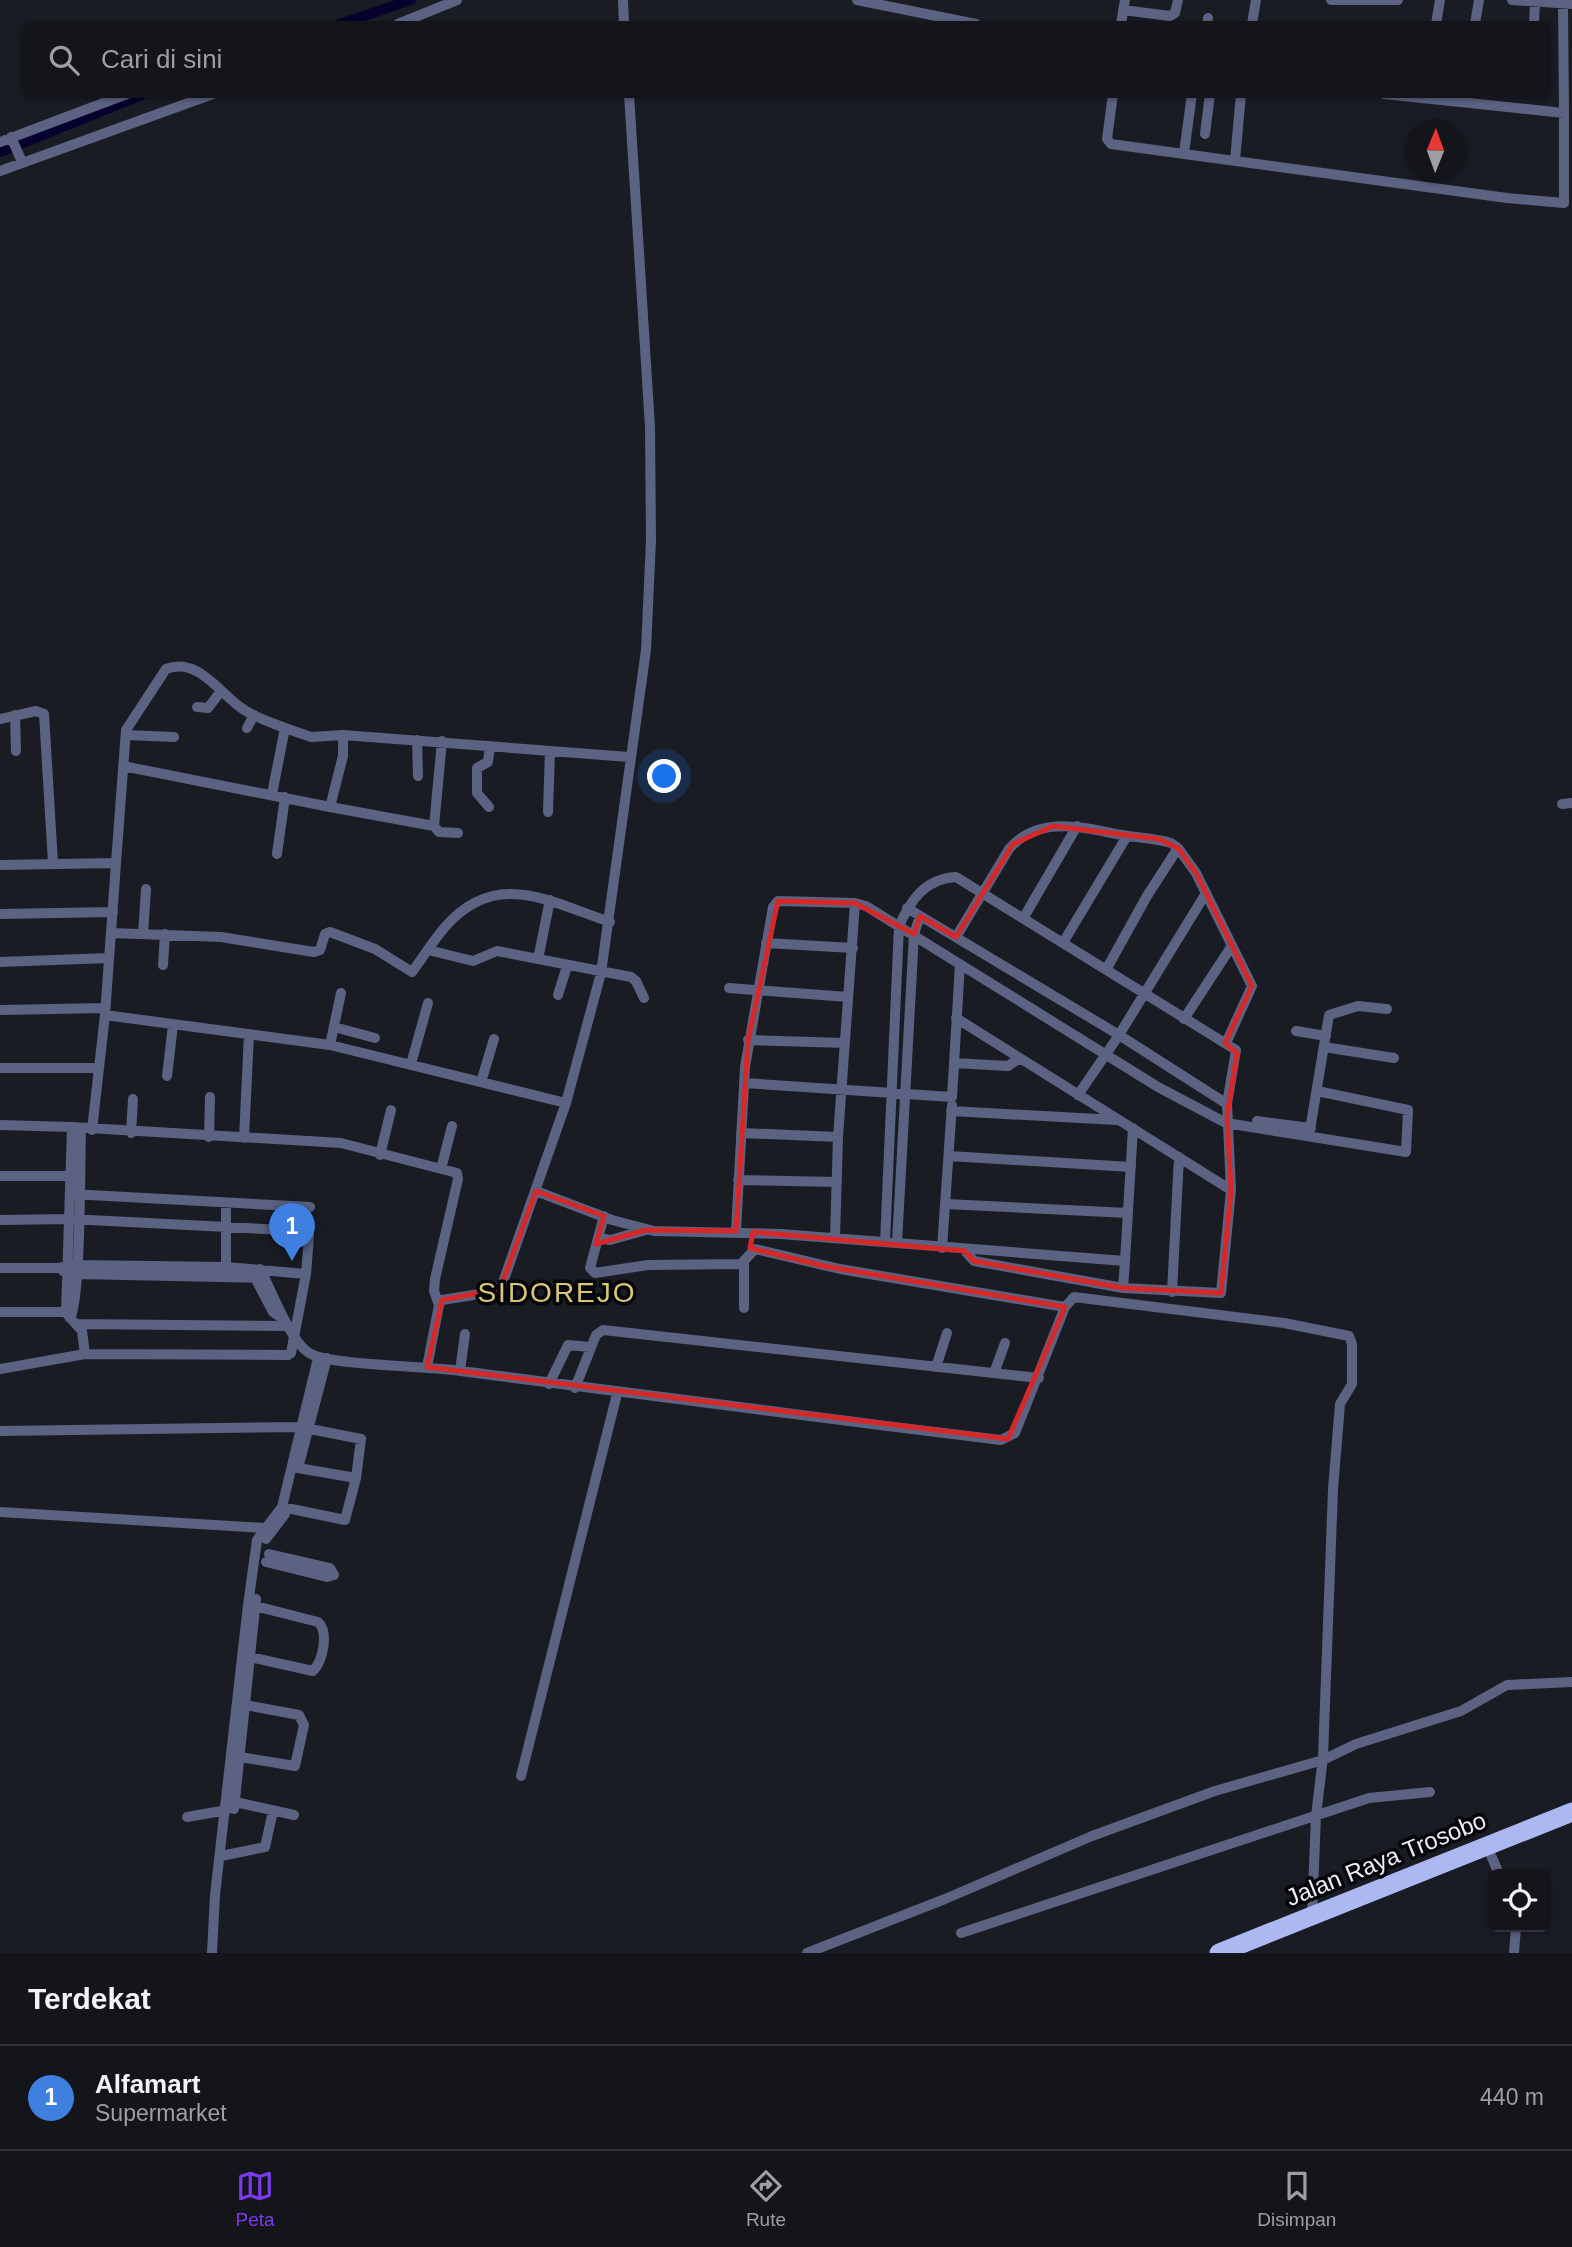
<!DOCTYPE html>
<html lang="id">
<style>
body{margin:0;font-family:Arial,sans-serif;background:#212228;color:#f1f3f6}
.controls{position:absolute;right:21px;bottom:21px;display:grid;overflow:hidden;border-radius:10px;box-shadow:0 2px 5px #0004}
.controls button{width:63px;height:63px;display:grid;place-items:center;padding:0;border:0;border-bottom:2px solid #33343a;background:#14151b;color:#f1f3f6;font:35px sans-serif}
.compass{position:absolute;left:1404px;top:119px;width:63px;height:63px;border-radius:50%;background:#14151b;box-shadow:0 2px 5px #0004;rotate:1deg}
.you{position:absolute;left:665px;top:777px;width:24px;height:24px;margin:-18px;border:5px solid #fff;border-radius:50%;background:#1a73e8;box-shadow:0 0 0 10px #1a73e833}
.badge{display:grid;place-items:center;width:46px;height:46px;border-radius:50%;background:#7c3aed;color:#fff;font-size:23px;font-weight:700}
.pin{position:absolute;translate:-50% -58px;filter:drop-shadow(0 2px 4px #0008)}
.pin::after{content:'';position:absolute;top:37px;width:24px;height:21px;background:inherit;clip-path:polygon(0 0,100% 0,50% 100%)}
.list{margin:0;padding:0;list-style:none}
h2{display:flex;justify-content:space-between;align-items:center;height:91px;margin:0;padding:0 28px;font-size:30px}
h2 small{font-size:23px;font-weight:400;color:#9d9fa3}
.list li{display:grid;grid-template-columns:46px 1fr auto;gap:21px;align-items:center;box-sizing:border-box;height:105px;padding:0 28px;border-top:2px solid #33343a}
.list b{display:block;font-size:26px;white-space:nowrap}
.list p{margin:0;font-size:23px;white-space:nowrap;color:#9d9fa3}
.list em{font-size:23px;font-style:normal;color:#9d9fa3}
.icon{flex:none;width:38px;height:38px;fill:none;stroke:currentColor;stroke-width:2;stroke-linecap:round;stroke-linejoin:round}
.map{position:relative;flex:none;width:1572px;height:1953px;overflow:hidden}
.search{position:absolute;background:#14151b;box-shadow:0 2px 5px #0004;left:21px;right:21px;top:21px;height:77px;display:flex;align-items:center;gap:18px;box-sizing:border-box;padding:0 24px;border-radius:10px;color:#9d9fa3;font-size:26px}
.sheet{height:196px;background:#14151b}
nav{display:flex;justify-content:space-around;align-items:center;box-sizing:border-box;height:98px;border-top:2px solid #33343a;background:#14151b;font-size:19px;color:#9d9fa3}
nav a{display:grid;justify-items:center;gap:4px}
nav .on{color:#7c3aed}
.map>svg:first-child{display:block}
.lines{fill:none;stroke-linecap:round;stroke-linejoin:round}
.canal{stroke:#05002e;stroke-width:10}
.minor{stroke:#5b6282;stroke-width:10}
.trunk{stroke:#acb8f2;stroke-width:19}
.marked{fill:none;stroke:#d62828;stroke-width:5;stroke-linejoin:round}
.labels{text-anchor:middle;stroke-width:7;stroke-linejoin:round;paint-order:stroke}
.street-label{font-size:24px;fill:#ebedf3;stroke:#06070a}
.quarter-label{font-size:28px;letter-spacing:2px;fill:#dac679;stroke:#06070a}
</style>
<div class="map">
<svg width="1572" height="1953" viewBox="0 0 1572 1953">
<rect width="100%" height="100%" fill="#1a1c24"/>
<g class="lines">
<path class="canal" d="M340,24l71,-24
M0,152l144,-58"/>
<path class="minor" d="M623,0l1,24
M857,0l119,24
M1331,0h67
M1512,0l60,4
M1563,4l1,109
M1123,10l47,6 5,-3 3,-13
M398,24l59,-24
M1121,24l4,-24
M1207,24l1,-6
M1252,24l4,-24
M1436,24l4,-24
M1475,24l4,-24
M1534,24l1,-22
M1113,94l-6,45 4,5 396,54 57,5v-90l-180,-19
M1205,134l5,-40
M11,137l11,25
M0,142l127,-48
M1184,153l8,-59
M1235,160l6,-66
M0,171l213,-77
M197,707l11,1 13,-17
M15,715l1,36
M0,719l36,-8 8,3 9,149
M247,728l7,-13
M126,735l48,2
M417,740l1,36
M123,766l207,41 13,-51v-21l286,22
M272,794l13,-66 26,9 32,-2
M1562,804l10,-1
M330,807l104,19 5,6 19,1
M489,807l-12,-14v-25l11,-6 2,-16
M548,812l2,-61
M434,826l8,-85
M1178,848l18,25 56,113 -26,57
M277,854l8,-57
M116,863l10,-133 40,-61c31,-12 52,22 74,38 13,10 30,15 45,21
M0,865l116,-2 -11,152 -13,115
M907,908l212,127 87,-142
M0,914l113,-2
M1024,917l53,-91
M111,933l110,4 93,15 6,-2 5,-16 5,-2 45,17 37,23c11,-15 21,-31 33,-45 51,-59 105,-25 165,-5
M143,934l3,-45
M956,937l53,-88c30,-35 75,-21 113,-14 17,3 33,3 49,8l7,5 -31,48 -40,72
M1064,941l63,-105
M766,943l87,5
M428,950l45,11 24,-10 134,26 5,4 8,17
M538,959l12,-59
M0,962l109,-4
M163,965l2,-31
M729,988l119,9
M558,995l9,-29
M0,1010l105,-2
M105,1015l225,30 236,58
M956,1018l275,172
M1184,1019l47,-72
M334,1027l41,11
M1296,1031l30,5
M748,1040l97,3
M330,1045l11,-52
M1324,1047l70,11
M954,1063l54,3 12,-8
M411,1064l17,-61
M0,1068h99
M167,1076l6,-51
M481,1082l13,-43
M744,1083l208,14 8,-133
M951,1111l165,9
M1257,1121l54,7
M0,1125l72,2 269,16 116,30 1,6 -23,100 -1,12 5,14
M72,1127l-6,186 16,18 3,23
M131,1133l2,-34
M741,1133l97,4
M1309,1136l20,-121 29,-9 29,3
M209,1137l1,-40
M244,1138l5,-104
M380,1155l11,-45
M949,1156l182,11
M441,1169l11,-43
M0,1176h78
M738,1180l99,2
M536,1191l76,29 42,11 127,3 344,27 8,-133
M71,1194l239,13
M946,1204l182,9
M604,1216l-14,52 5,5 53,-8 93,-1 14,-15 85,20 225,38
M0,1220l70,-1 233,12 6,5 -3,38 -15,79 -3,2 -203,-1 -85,15
M736,1231l9,-164 28,-160 5,-6 77,2 11,3 292,181 68,36 180,29 2,-42 -91,-19
M835,1237l3,-100 17,-234
M598,1238l12,2 36,-10
M885,1242l14,-316c12,-26 25,-47 57,-49l280,173 -9,54 -108,-69 -41,60
M897,1243l17,-309 6,-18
M942,1248l10,-143
M965,1251l9,10 149,27 98,5 10,-103 -4,-86
M226,1267v-63
M0,1268h57l20,-3 149,2 80,7
M260,1269c12,22 31,75 51,85 20,11 112,12 142,16 182,24 365,48 548,70l14,-7 50,-126 9,-10 210,26 65,13 3,8v40l-12,20 -7,85 -10,268 -7,59 -4,100
M63,1271l14,3 188,4
M252,1272l21,40 9,6
M1123,1288l2,-27
M1172,1292l7,-135
M744,1308v-45
M0,1312h71
M70,1318c11,-15 10,-161 11,-190
M76,1324l212,2
M327,1358l-29,110 58,10
M427,1367l12,-62 3,-5 50,-8 10,-7 64,-182 35,-130 45,-323 5,-110 -1,-113 -21,-333
M936,1367l11,-34
M460,1371l5,-37
M994,1373l11,-30
M549,1384l19,-39 22,2
M575,1388l21,-53 7,-5 436,48
M0,1431l300,-4 61,12 -5,39 -11,42 -63,-13
M0,1512l266,16 -9,12 -9,65 -33,290 -3,58
M266,1528l16,-21 36,-149
M266,1539l19,-25
M266,1562l61,15 7,-2 -4,-7 -61,-14
M250,1657l63,14c10,-10 16,-39 5,-49l-67,-17
M240,1704l59,11 5,10 -9,41 -55,-9
M521,1776l96,-382
M231,1801l63,14
M234,1809l22,-210
M187,1817l40,-7
M1490,1853l9,21
M221,1856l44,-9 8,-36
M961,1933l408,-135 61,-6
M807,1953l138,-54 147,-63 123,-45 108,-31 33,-16 105,-33 46,-26 65,-3
M1514,1953l2,-26"/>
<path class="trunk" d="M1219,1953l353,-141"/>
</g>
<path class="marked" d="M1053,826l106,13 19,9 18,25 56,113 -27,57 12,10 -10,63 4,74 -10,103 -98,-5 -149,-27 -9,-10 -212,-19 -3,16 74,18 241,41 -57,132 -581,-72 15,-67 58,-11 36,-98 68,25 -8,28 50,-14 90,1 12,-191 30,-139 77,2 59,31 6,-18 36,21 57,-93z"/>
<g class="labels">
<g class="street-label">
<text transform="translate(1386 1859) rotate(-22)" y="8">Jalan Raya Trosobo</text>
</g>
<g class="quarter-label">
<text x="557" y="1302">SIDOREJO</text>
</g>
</g>
</svg>
<div class="controls">
<button><svg class="icon" aria-label="locate" viewBox="0 0 24 24"><circle cx="12" cy="12" r="6"/><path d="M12 2v4M12 18v4M2 12h4M18 12h4"/></svg></button>
</div>
<svg class="compass" viewBox="-18 -18 36 36"><path d="M0-13l5 13h-10z" fill="#e53935"/><path d="M0 13l5-13h-10z" fill="#9d9fa3"/></svg>
<div class="you"></div>
<div class="pin badge" style="left:292px;top:1261px;background:#3f7fe0">1</div>
<div class="search"><svg class="icon" aria-label="search" viewBox="0 0 24 24"><circle cx="10" cy="10" r="6"/><path d="M15 15l6 6"/></svg>Cari di sini</div>
</div>
<section class="sheet">
<h2>Terdekat<small></small></h2>
<ul class="list">
<li><span class="badge" style="background:#3f7fe0">1</span><div><b>Alfamart</b><p>Supermarket</p></div><em>440 m</em></li>
</ul>
</section>
<nav>
<a class="on"><svg class="icon" aria-label="map" viewBox="0 0 24 24"><path d="M3 6l6-2 6 2 6-2v14l-6 2-6-2-6 2zM9 4v14M15 6v14"/></svg>Peta</a>
<a><svg class="icon" aria-label="directions" viewBox="0 0 24 24"><path d="M12 3l9 9-9 9-9-9zM9 14v-3h6M13 9l2 2-2 2"/></svg>Rute</a>
<a><svg class="icon" aria-label="saved" viewBox="0 0 24 24"><path d="M7 4h10v16l-5-4-5 4z"/></svg>Disimpan</a>
</nav>
